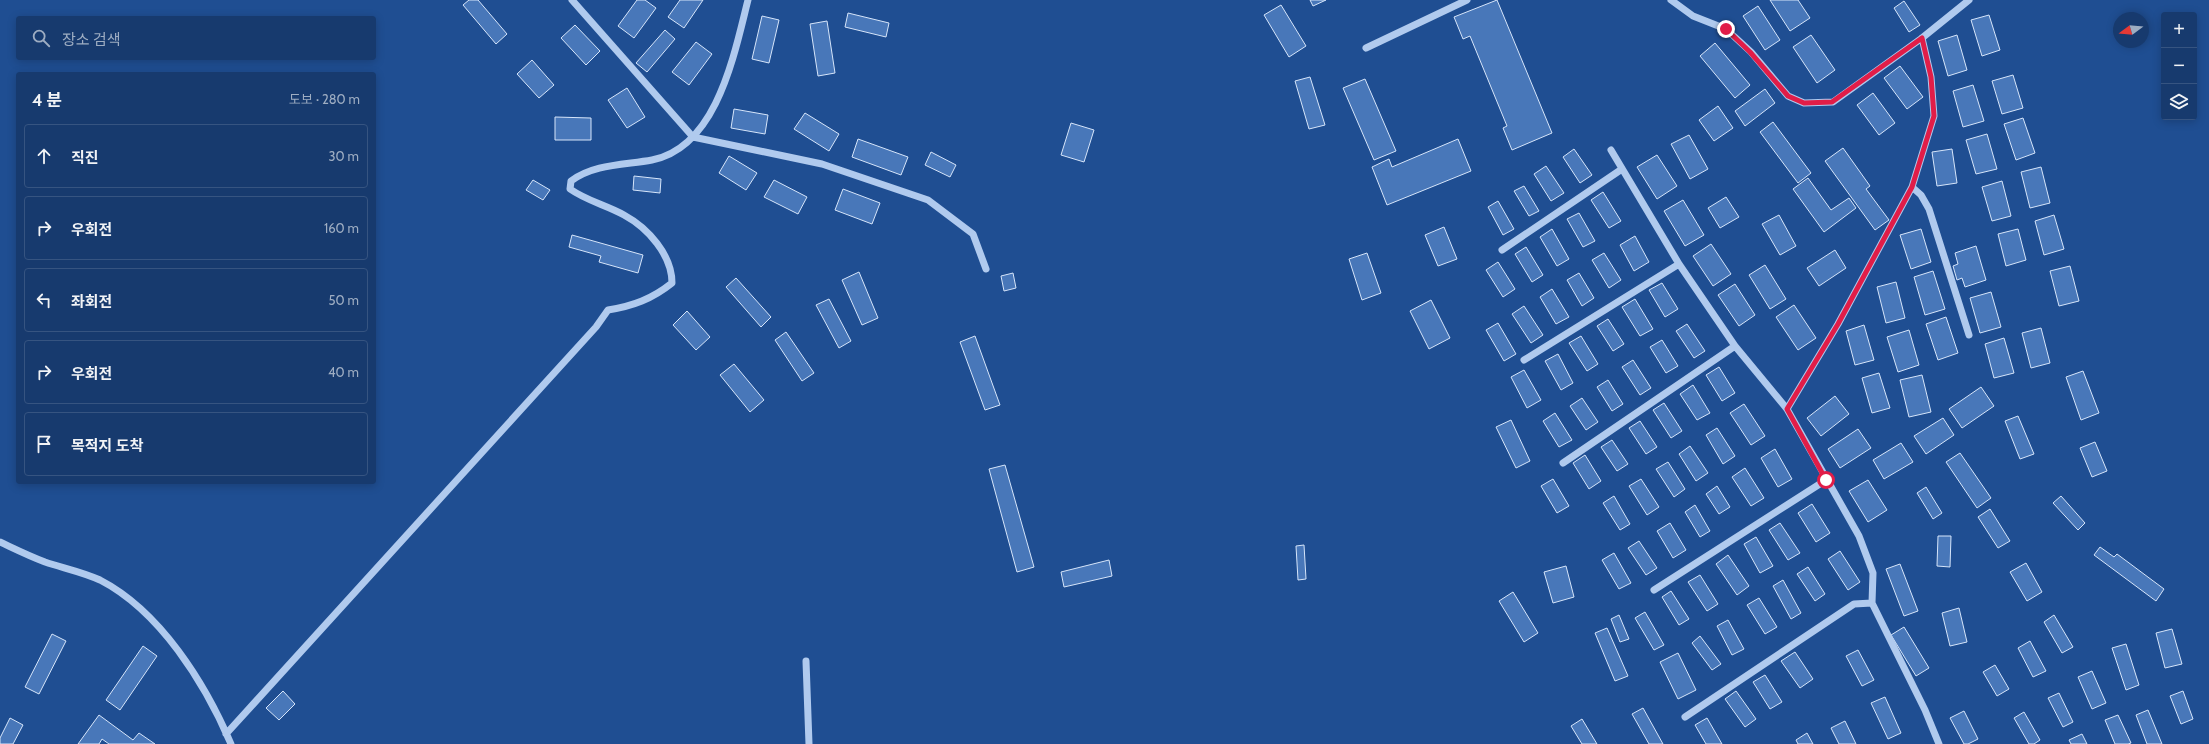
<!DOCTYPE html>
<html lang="ko">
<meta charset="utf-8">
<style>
body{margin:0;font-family:Cabin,"Noto Sans KR",sans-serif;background:#204173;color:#f1f3f6}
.controls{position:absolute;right:12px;top:12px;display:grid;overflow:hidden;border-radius:4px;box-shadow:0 2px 10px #0003}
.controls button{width:36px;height:36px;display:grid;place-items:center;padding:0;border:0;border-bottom:1px solid #365481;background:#173a6e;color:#f1f3f6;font:20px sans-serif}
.compass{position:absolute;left:2113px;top:12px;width:36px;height:36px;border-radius:50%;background:#173a6e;box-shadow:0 2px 10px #0003;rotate:254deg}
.stop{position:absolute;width:12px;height:12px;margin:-9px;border:3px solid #e11d48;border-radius:50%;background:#fff}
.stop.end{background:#e11d48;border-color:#fff;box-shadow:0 1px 4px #0008}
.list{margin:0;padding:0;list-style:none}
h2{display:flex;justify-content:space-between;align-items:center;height:52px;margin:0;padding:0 16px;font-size:17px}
h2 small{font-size:13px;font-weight:400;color:#9eadc2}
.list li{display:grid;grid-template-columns:26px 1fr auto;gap:12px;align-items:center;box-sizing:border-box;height:64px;margin:0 8px 8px;padding:0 8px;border:1px solid #365481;border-radius:4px}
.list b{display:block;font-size:15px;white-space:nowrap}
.list em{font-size:13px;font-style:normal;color:#9eadc2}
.icon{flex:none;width:22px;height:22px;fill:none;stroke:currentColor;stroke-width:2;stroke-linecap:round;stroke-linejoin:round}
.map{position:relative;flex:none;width:2209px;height:744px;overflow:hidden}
.search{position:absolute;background:#173a6e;box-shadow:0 2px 10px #0003;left:16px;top:16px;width:360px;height:44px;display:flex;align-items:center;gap:10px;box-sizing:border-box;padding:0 14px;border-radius:4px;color:#9eadc2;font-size:15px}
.panel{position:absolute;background:#173a6e;box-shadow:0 2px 10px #0003;left:16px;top:72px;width:360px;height:412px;border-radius:4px}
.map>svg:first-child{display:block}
.building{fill:#4877b9;stroke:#d6e5fa}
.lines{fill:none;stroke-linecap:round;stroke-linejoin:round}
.minor{stroke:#b0caee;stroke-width:7}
.route{stroke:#e11d48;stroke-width:5}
</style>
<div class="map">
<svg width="2209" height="744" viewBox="0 0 2209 744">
<rect width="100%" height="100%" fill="#1f4e92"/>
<path class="building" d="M469,0h9l29,34 -11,10 -33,-39z
M637,0h8l11,8 -22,30 -16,-12z
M680,0h23l-19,28 -16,-11z
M1310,0h16l-13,6z
M1497,0l55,133 -40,17 -9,-22 4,-2 -37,-90 -7,3 -9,-22z
M1770,0h28l12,18 -20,13z
M1904,1l16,24 -11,7 -15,-24z
M1281,5l25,41 -17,11 -25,-42z
M1758,6l22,34 -15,10 -22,-34z
M848,13l41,10 -3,14 -41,-10z
M1989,15l11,35 -18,6 -11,-36z
M762,16l17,4 -10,43 -17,-4z
M827,21l8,52 -17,3 -8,-52z
M575,25l25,26 -14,14 -25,-27z
M665,30l10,9 -28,33 -11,-9z
M1811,35l24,35 -18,13 -24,-36z
M1957,35l10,35 -19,6 -10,-35z
M696,42l16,12 -23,31 -17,-13z
M1715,43l35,42 -15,13 -35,-42z
M532,60l22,25 -15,13 -22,-24z
M1900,66l23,31 -16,12 -23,-31z
M2013,75l10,33 -21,6 -10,-33z
M1310,77l15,48 -16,4 -14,-48z
M1365,79l31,72 -22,9 -31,-72z
M1973,85l11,36 -21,6 -10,-36z
M627,88l18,29 -18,11 -19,-28z
M1765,89l10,14 -30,23 -10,-15z
M1873,93l22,30 -16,12 -22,-30z
M1718,106l15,22 -19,13 -15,-21z
M734,109l34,6 -3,19 -34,-6z
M805,113l34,21 -10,17 -35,-22z
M555,117l36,1v22h-36z
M2023,118l12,35 -19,7 -12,-36z
M1773,122l38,51 -13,10 -38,-51z
M1071,123l23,7 -10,32 -23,-7z
M1987,134l10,35 -21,5 -10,-34z
M1689,135l19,34 -18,10 -19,-35z
M858,139l50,18 -7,18 -49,-18z
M1458,139l13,32 -84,34 -15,-38 17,-8 3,8z
M1843,148l27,38 -4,3 23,31 -14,10 -50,-69z
M1574,149l18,26 -12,8 -17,-26z
M1952,149l5,34 -20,3 -5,-34z
M931,152l25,13 -6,12 -25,-12z
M1657,155l20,31 -20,13 -20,-32z
M729,156l28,17 -11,17 -27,-17z
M1546,166l18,27 -13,8 -17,-27z
M2041,167l9,36 -20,5 -9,-36z
M634,176l27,3 -1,14 -27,-3z
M1808,178l23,32 18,-12 7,10 -32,24 -31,-43z
M533,180l17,10 -7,10 -17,-10z
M774,180l33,17 -9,17 -34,-17z
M2002,181l9,35 -19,5 -10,-34z
M1524,186l15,25 -10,5 -15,-25z
M843,189l37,14 -8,21 -37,-14z
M1603,192l18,29 -12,7 -18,-28z
M1726,197l13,20 -19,11 -12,-20z
M1683,200l21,35 -19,11 -21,-35z
M1498,201l16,28 -11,6 -15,-28z
M1579,213l16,28 -12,6 -16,-28z
M1779,215l17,31 -16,9 -18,-31z
M2054,215l10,34 -20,6 -9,-34z
M1444,227l13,32 -19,7 -13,-31z
M1552,229l17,30 -12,7 -17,-29z
M1921,229l10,33 -20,7 -11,-34z
M2018,229l8,31 -20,6 -8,-32z
M572,235l71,20 -5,18 -39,-11 2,-6 -32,-9z
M1635,236l14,26 -15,9 -14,-26z
M1711,244l20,30 -18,12 -20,-30z
M1976,246l10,34 -21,7 -3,-9 -5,2 -4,-14 5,-2 -3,-11z
M1526,247l17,28 -11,7 -17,-28z
M1835,250l11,18 -27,18 -12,-18z
M1367,253l14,40 -19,7 -13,-41z
M1604,253l17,27 -12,8 -17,-28z
M1498,262l17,27 -12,8 -17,-27z
M1765,265l21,34 -16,10 -21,-34z
M2070,266l9,35 -20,5 -9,-35z
M1933,271l12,38 -20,6 -11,-38z
M859,272l19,46 -16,7 -20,-45z
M1013,273l3,15 -12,3 -3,-15z
M1579,273l15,25 -12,8 -15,-26z
M736,278l35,39 -10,10 -35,-40z
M1896,282l9,36 -19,5 -9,-36z
M1662,283l16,26 -13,8 -16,-27z
M1735,284l20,31 -16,11 -21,-31z
M1552,289l17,28 -13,7 -16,-27z
M1991,292l10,35 -21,6 -10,-35z
M829,299l22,42 -12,7 -23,-43z
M1635,299l18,30 -13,7 -18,-29z
M1431,300l19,38 -21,11 -19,-38z
M1794,305l22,33 -18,12 -22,-33z
M1524,306l19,29 -12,8 -19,-29z
M687,311l23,26 -14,13 -23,-25z
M1946,317l12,36 -20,7 -12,-36z
M1608,319l16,25 -11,7 -16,-25z
M1498,323l18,31 -12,7 -18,-31z
M1687,324l18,27 -11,7 -18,-27z
M1864,325l10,35 -19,5 -9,-34z
M2041,328l9,35 -19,5 -9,-35z
M1909,330l10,35 -21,7 -11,-35z
M786,332l28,41 -12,8 -27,-41z
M975,336l25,69 -15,5 -25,-68z
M1581,336l17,28 -11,7 -18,-28z
M2004,338l10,35 -20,5 -9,-34z
M1662,340l16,26 -12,7 -16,-26z
M1558,354l15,29 -12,7 -16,-29z
M1633,360l18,28 -11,7 -18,-28z
M734,364l30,36 -14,12 -30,-37z
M1719,367l16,26 -13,8 -16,-26z
M1524,370l17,30 -14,8 -16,-31z
M2083,371l16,42 -18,7 -15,-43z
M1879,373l11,35 -18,5 -10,-35z
M1922,375l9,37 -22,5 -9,-37z
M1608,380l15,24 -11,7 -15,-24z
M1693,385l17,28 -13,7 -17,-26z
M1981,387l13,19 -32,22 -13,-19z
M1835,396l14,18 -28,22 -14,-18z
M1582,398l16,24 -12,8 -16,-24z
M1664,403l18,28 -11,7 -18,-28z
M1744,404l21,32 -14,9 -21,-32z
M1555,413l17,27 -13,7 -16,-26z
M2018,416l16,38 -14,5 -15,-38z
M1943,418l11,17 -28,19 -12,-18z
M1511,420l19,41 -14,7 -20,-41z
M1640,421l17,26 -11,7 -17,-26z
M1717,428l18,28 -12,8 -17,-29z
M1858,429l13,19 -31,20 -12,-19z
M1612,440l16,24 -11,7 -16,-24z
M2095,442l12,29 -15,6 -12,-29z
M1901,443l12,19 -29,17 -11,-19z
M1690,446l18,27 -12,8 -17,-27z
M1775,449l17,30 -14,8 -17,-29z
M1960,453l31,45 -14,10 -31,-46z
M1585,455l16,26 -12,8 -16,-26z
M1668,462l17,27 -11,8 -18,-28z
M1005,465l29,102 -17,5 -28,-103z
M1745,468l19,30 -13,8 -19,-29z
M1553,479l16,27 -12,7 -16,-27z
M1641,479l18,28 -12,8 -18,-29z
M1868,480l19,30 -19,12 -19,-31z
M1717,486l13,21 -11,7 -13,-20z
M1926,487l16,26 -9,6 -16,-26z
M1614,496l16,28 -10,6 -17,-27z
M2061,496l24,27 -7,7 -25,-27z
M1812,504l18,29 -14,9 -18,-29z
M1695,505l15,26 -10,6 -15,-25z
M1990,509l20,32 -12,7 -20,-31z
M1670,523l16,27 -13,8 -16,-27z
M1780,523l20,30 -12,7 -19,-30z
M1938,536h13l-1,31 -13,-1z
M1756,537l17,29 -13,7 -16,-29z
M1639,541l18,27 -11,7 -18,-27z
M1304,545l2,34 -8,1 -2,-34z
M2100,547l14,10 3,-3 47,35 -8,12 -62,-46z
M1840,551l20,31 -12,8 -20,-31z
M1614,553l17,30 -12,6 -17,-29z
M1728,555l21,31 -12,9 -21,-31z
M1109,560l3,16 -48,11 -3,-15z
M2026,563l16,29 -15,9 -17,-29z
M1900,564l18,47 -14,5 -18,-47z
M1566,566l8,31 -21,6 -9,-31z
M1808,567l17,27 -10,7 -18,-27z
M1700,575l18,29 -11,7 -19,-29z
M1783,580l18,33 -10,6 -18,-33z
M1671,591l18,28 -10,6 -17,-28z
M1513,592l25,41 -14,9 -25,-41z
M1759,598l18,29 -12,7 -18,-29z
M1959,608l8,34 -17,4 -8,-33z
M1645,612l19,33 -10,5 -19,-32z
M1619,615l10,24 -9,3 -9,-23z
M2054,615l19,32 -11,6 -18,-31z
M1728,620l16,29 -12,6 -15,-29z
M1904,627l25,41 -13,8 -25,-41z
M1607,628l21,48 -13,5 -20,-48z
M2172,629l10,35 -17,4 -9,-35z
M52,634l14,7 -27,53 -14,-7z
M1700,636l21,28 -9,6 -20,-27z
M2030,641l16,30 -13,6 -15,-29z
M2126,644l13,41 -13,5 -14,-42z
M143,646l14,10 -37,54 -14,-10z
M1858,650l16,30 -12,6 -16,-30z
M1795,652l18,27 -13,9 -19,-27z
M1678,653l18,37 -18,9 -18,-37z
M1995,665l14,24 -12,7 -14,-24z
M2092,671l14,32 -14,6 -14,-32z
M1765,675l17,27 -12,7 -17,-27z
M283,691l12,13 -16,16 -13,-12z
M1736,691l20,28 -11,8 -20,-28z
M2183,691l10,28 -12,5 -11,-28z
M2059,693l14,29 -10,5 -15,-29z
M1885,697l16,36 -13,6 -17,-36z
M1643,708l20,36h-14l-17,-30z
M2148,710l14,34h-15l-11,-29z
M1964,711l14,28 -10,5h-4l-14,-26z
M2024,712l16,28 -6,4h-5l-15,-26z
M99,715l34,25 6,-7 16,11h-46l-7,-5 -3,5h-21z
M2118,715l13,28 -3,1h-13l-10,-24z
M10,718l13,7 -10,19h-13v-6z
M1707,718l15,26h-16l-11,-19z
M1582,719l15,25h-15l-11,-18z
M1845,721l11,23h-17l-8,-16z
M1807,733l6,11h-15l-2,-4z
M2082,734l5,10h-16l-2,-4z"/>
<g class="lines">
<path class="minor" d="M572,0l121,137 129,27 106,36 45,34 13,35
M1671,0l22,16 33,13 25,23 37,44 16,7 29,-1 89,-64 47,-38
M1366,48l101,-48
M1611,150l68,114 56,82 52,63 72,127 14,37 -1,30 53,107 14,34
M1912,187l9,8 8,14 40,126
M1502,250l120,-81
M1524,360l155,-96
M1787,409l51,-85 74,-137 22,-71 -3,-39 -9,-39
M1563,463l172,-117
M0,542c15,7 29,14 45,20 18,6 38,10 55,18 60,31 105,103 131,164
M1654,590l172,-110
M806,661l3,83
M1685,717l169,-113 18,-1
M226,734l370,-407 12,-17c25,-4 44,-11 64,-27 0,-28 -24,-55 -48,-68 -18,-10 -37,-14 -54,-26l1,-8c23,-17 53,-16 81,-21 65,-13 82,-105 96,-160"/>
</g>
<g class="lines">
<path class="route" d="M1726,29l24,23 38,44 16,7 28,-1 90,-64 9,39 3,39 -22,71 -74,137 -51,85 39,71"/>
</g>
</svg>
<div class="controls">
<button>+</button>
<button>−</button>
<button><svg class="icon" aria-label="layers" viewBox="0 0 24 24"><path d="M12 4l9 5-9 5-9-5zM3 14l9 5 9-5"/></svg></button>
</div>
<svg class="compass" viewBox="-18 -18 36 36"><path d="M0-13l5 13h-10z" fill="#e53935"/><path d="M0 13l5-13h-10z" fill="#9eadc2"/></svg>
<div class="stop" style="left:1826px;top:480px"></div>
<div class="stop end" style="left:1726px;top:29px"></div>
<div class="search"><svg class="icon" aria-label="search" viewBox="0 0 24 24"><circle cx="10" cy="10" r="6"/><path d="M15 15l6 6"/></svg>장소 검색</div>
<section class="panel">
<h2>4 분<small>도보 · 280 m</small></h2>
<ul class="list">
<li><svg class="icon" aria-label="ahead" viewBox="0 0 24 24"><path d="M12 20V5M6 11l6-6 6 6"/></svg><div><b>직진</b></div><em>30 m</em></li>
<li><svg class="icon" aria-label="right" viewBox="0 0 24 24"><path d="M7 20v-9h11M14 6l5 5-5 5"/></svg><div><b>우회전</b></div><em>160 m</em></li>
<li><svg class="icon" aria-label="left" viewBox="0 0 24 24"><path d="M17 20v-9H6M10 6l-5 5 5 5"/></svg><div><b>좌회전</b></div><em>50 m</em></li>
<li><svg class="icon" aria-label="right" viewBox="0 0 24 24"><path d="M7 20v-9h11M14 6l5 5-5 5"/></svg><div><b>우회전</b></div><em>40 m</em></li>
<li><svg class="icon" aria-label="arrive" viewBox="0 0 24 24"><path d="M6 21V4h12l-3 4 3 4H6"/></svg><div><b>목적지 도착</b></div></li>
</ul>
</section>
</div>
